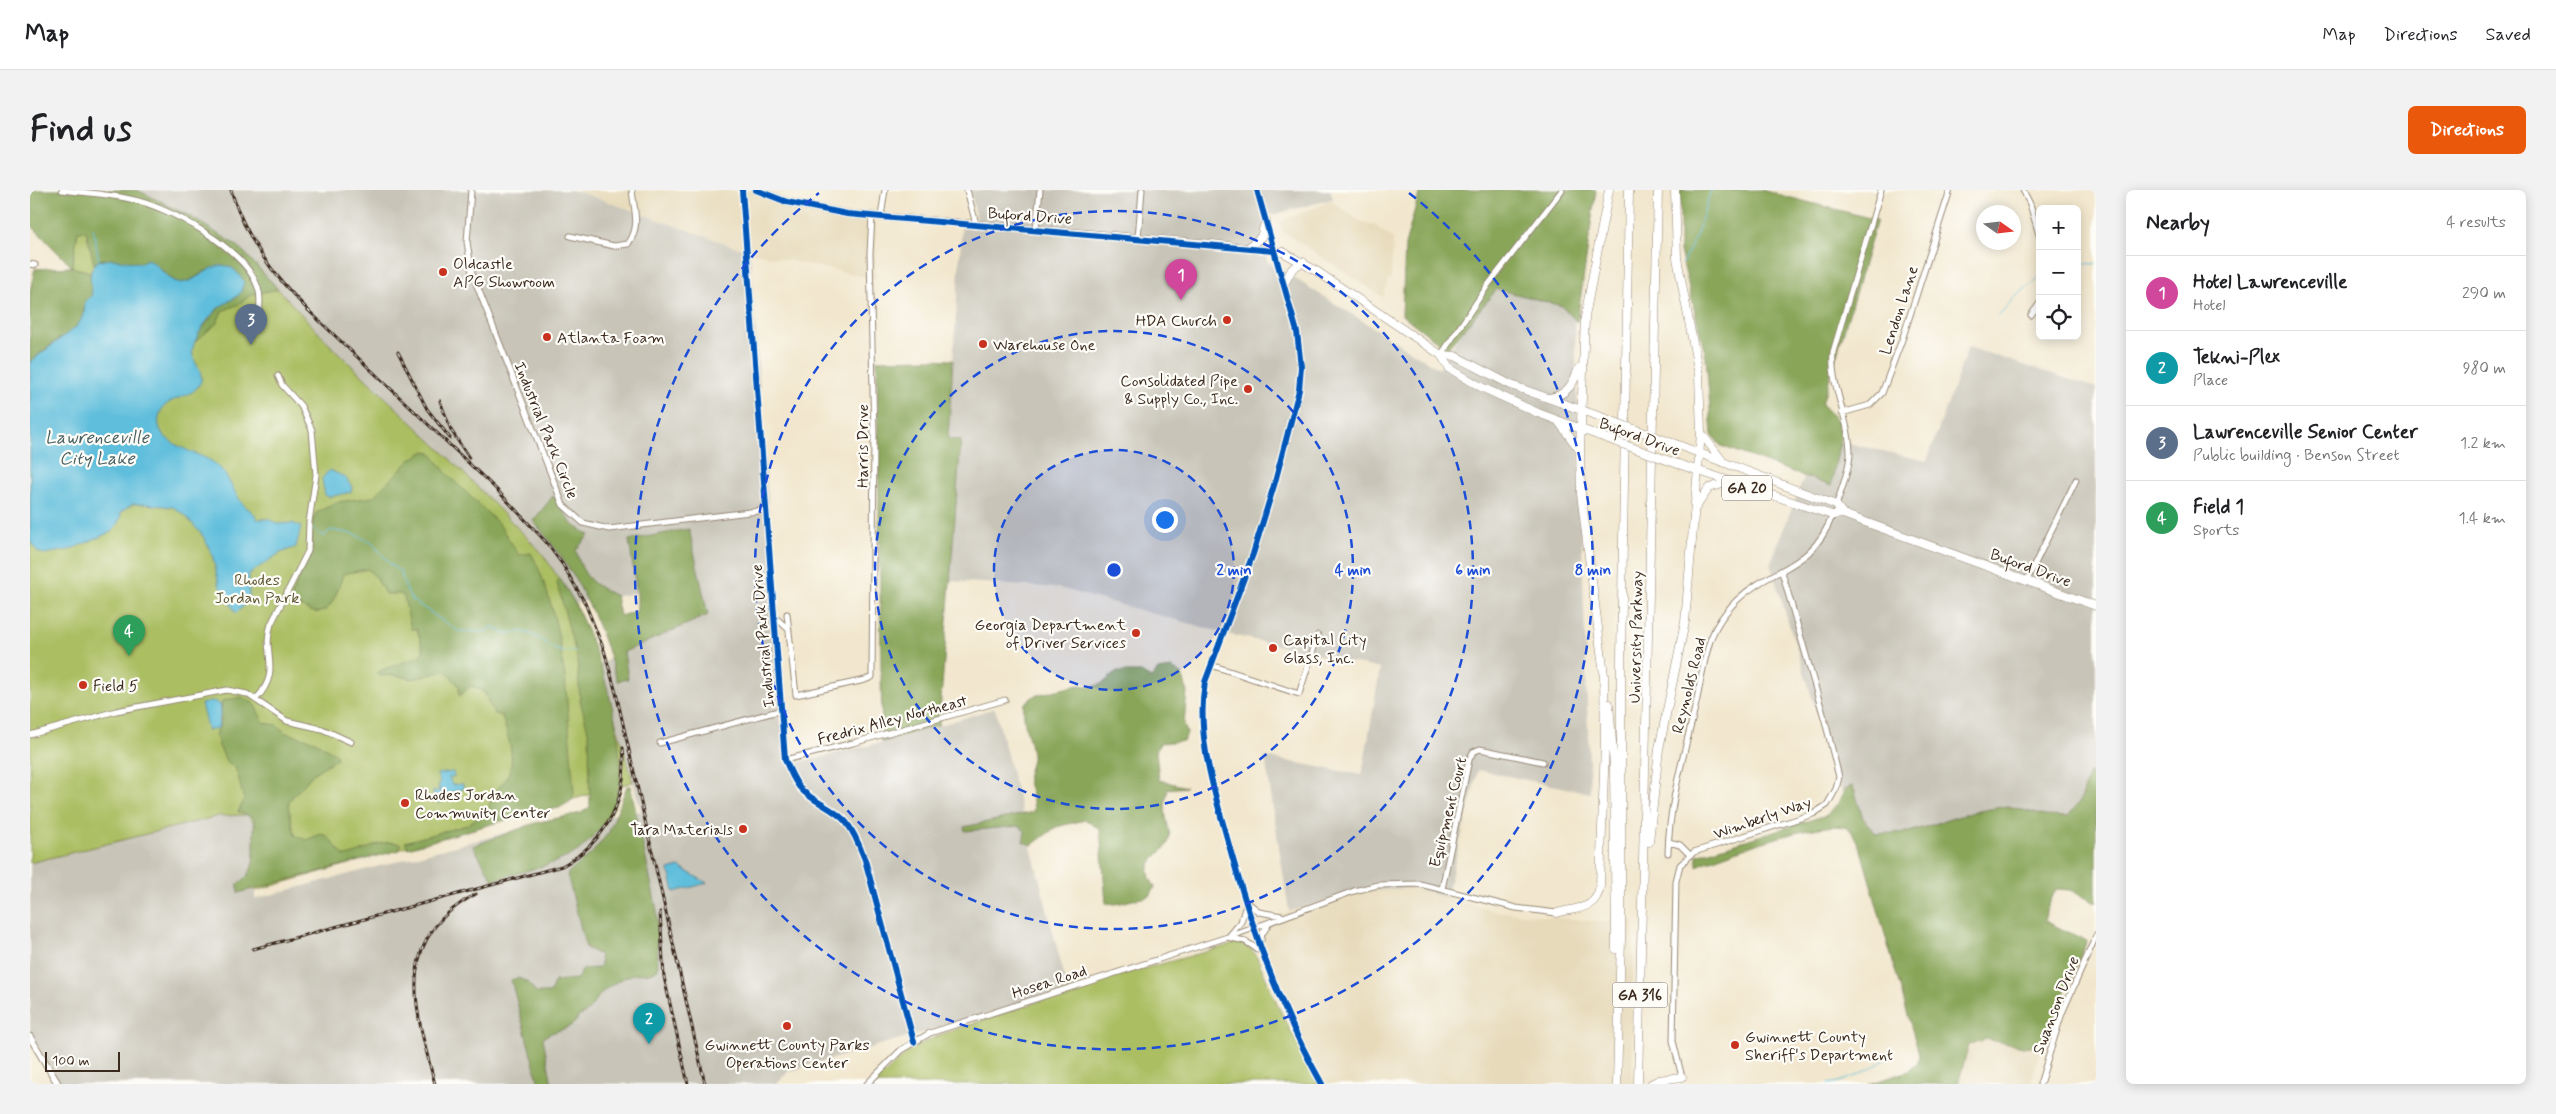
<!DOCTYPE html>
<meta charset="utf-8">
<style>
body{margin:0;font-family:Mynerve,sans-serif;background:#f2f2f2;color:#202124}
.controls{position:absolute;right:15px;top:15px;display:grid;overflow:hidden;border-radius:8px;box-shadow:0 2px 12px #0003}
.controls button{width:45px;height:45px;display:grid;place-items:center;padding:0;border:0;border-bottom:1px solid #e0e0e0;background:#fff;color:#202124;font:25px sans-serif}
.compass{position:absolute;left:1946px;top:15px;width:45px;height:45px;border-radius:50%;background:#fff;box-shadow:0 2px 12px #0003;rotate:104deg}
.scale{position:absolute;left:15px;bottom:12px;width:75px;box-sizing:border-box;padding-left:5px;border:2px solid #3b2a1e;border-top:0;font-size:14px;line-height:18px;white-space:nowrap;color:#3b2a1e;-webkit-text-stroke:4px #fdfcf7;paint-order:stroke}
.you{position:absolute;left:1134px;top:329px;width:18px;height:18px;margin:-12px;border:4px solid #fff;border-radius:50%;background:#1a73e8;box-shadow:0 0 0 8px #1a73e833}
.badge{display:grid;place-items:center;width:32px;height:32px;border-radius:50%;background:#ea580c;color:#fff;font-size:16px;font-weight:700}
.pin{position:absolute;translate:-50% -41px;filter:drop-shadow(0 1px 2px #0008)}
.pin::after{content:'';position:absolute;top:26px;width:18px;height:15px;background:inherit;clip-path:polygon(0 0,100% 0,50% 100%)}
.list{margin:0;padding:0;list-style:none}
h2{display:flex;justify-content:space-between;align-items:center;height:65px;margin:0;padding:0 20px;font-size:21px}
h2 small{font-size:16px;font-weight:400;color:#757577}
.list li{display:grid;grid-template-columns:32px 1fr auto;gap:15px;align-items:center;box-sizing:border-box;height:75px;padding:0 20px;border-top:1px solid #e0e0e0}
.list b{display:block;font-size:19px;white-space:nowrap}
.list p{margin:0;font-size:16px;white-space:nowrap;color:#757577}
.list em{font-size:16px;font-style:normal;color:#757577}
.icon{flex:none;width:28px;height:28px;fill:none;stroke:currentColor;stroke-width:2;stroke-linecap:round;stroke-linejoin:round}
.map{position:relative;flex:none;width:2066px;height:894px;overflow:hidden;border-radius:8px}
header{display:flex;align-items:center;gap:30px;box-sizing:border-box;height:70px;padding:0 25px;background:#fff;border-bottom:1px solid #e0e0e0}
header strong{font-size:24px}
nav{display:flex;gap:28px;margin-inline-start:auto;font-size:18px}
.intro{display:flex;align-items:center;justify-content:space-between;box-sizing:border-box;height:120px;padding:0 30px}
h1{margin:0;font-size:35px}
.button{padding:12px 22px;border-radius:8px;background:#ea580c;color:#fff;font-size:18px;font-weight:700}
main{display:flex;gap:30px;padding:0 30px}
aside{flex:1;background:#fff;border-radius:8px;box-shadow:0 2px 12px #0003}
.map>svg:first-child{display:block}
.built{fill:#e7daba}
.industrial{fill:#c8c4b8}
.green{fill:#abbe62;stroke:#737440}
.forest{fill:#88a558;stroke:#62683b}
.water{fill:#5ebedc;stroke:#4c747d}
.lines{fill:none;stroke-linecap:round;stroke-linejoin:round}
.stream{stroke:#5ebedc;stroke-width:1}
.minor-casing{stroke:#968876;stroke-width:7}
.major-casing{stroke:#968876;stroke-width:8}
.highway-casing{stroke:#968876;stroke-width:9}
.minor{stroke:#fff;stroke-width:5}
.major{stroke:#fff;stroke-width:6}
.highway{stroke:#fff;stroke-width:8}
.rail-casing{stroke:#3b2a1e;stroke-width:3}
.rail{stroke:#fdfcf7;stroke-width:1;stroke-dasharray:4;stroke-linecap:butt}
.highway-bridge-casing{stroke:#968876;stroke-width:9;stroke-linecap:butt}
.highway-bridge{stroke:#fff;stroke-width:8}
.cycleway-casing{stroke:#fdfcf7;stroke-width:9}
.cycleway{stroke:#0057b8;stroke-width:6}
.ring{fill:none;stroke:#1d4ed8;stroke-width:2.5;stroke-dasharray:9 6}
.poi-dot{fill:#c8321e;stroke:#fdfcf7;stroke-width:2}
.labels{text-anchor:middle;stroke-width:4.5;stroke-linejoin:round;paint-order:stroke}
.shield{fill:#fdfcf7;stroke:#75695f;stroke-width:1}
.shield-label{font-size:15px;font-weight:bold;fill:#3b2a1e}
.street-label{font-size:16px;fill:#3b2a1e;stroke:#fdfcf7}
.poi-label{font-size:16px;fill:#3b2a1e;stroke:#fdfcf7;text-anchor:start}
.park-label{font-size:16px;fill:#5d5632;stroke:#fdfcf7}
.water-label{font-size:18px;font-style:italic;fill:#475e60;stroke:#fdfcf7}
.centre{fill:#1d4ed8;stroke:#fdfcf7;stroke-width:2.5}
.ring-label{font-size:15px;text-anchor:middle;font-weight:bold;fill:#1d4ed8;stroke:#fdfcf7;stroke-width:4.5;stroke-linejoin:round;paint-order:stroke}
</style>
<header>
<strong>Map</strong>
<nav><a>Map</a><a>Directions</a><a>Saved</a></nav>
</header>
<div class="intro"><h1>Find us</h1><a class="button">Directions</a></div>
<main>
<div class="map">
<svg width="2066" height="894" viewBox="0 0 2066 894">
<rect width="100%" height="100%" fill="#fdfcf7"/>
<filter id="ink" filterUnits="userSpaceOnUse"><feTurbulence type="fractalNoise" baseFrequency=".02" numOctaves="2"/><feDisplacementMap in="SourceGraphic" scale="10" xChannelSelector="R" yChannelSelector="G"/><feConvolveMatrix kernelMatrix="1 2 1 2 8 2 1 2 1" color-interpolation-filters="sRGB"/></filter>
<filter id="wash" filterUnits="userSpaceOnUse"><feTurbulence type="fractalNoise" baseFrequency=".0096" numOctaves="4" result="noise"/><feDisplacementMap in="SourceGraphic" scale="20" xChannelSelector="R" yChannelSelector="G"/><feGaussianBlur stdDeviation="1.12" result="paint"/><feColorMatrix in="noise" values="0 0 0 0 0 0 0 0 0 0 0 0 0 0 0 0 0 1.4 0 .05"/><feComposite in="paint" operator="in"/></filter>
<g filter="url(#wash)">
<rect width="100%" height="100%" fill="#f2e7ce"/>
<path class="built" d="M544,0h188l41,19 72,9 1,61 -126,-27z
M1301,11l32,22 11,2 19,14 -2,40h-3l-5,18 -101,-66 -3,-9z
M1385,698l80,23 106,11 33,-1 -2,163h-311l-26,-52 -40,-106 34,-15 75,-20z
M1955,849l38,8 19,-3 -12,40h-72l11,-39z"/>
<path class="industrial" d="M88,0h456l176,62 27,370 15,142 108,-26 95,-30 73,282 -281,82 -10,12h-719l-28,-52v-169l189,-47 29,-1 6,8 1,76 279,-74 107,-14 -42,-147 109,-49 -79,-75 8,53 -62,10 -33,-50 -95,-97 -117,-111 -91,-98 -78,-46z
M940,0h360l3,9 -69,18 3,44 172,108 52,-85 83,16 16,493 -112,-23 -32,127 -31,-9 -51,3 -75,20 -24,-154 97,18 18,-106 -152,-35 -169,-46 -109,-7 11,-141 -13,-1 14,-216 16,1z
M1938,157l128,41v398l-19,43 -218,17 -89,-282 50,-127 107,24z"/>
<path class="green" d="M131,11l78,46 91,98 117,111 95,97 33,50 24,61 34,118 -378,109 -1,-68 -6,-8 -29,1 -189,47v-572l5,-22 37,-2 6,-36z
M1208,753l11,4 7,8 22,51 40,78h-444l37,-35 31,-15 160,-54z"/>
<path class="forest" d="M0,0h107l54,27 48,30 39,42 -27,6 -14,10 -15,6 -5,12 -22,19v-5l26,-31 17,-10v-22l-13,-8c-6,2 -14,2 -19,5 -10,4 -22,18 -34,8 -10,-8 -16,-15 -28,-19l-3,3 -40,-4 -7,5 -8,-33h-8l-6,36 18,5 2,24 -5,4 -6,20 -9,11 -17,10 -25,21v-71l5,-22 37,-2 -42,-43z
M1401,0h165l-19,132 -15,-16 -65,-17 -50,60 -45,-34 3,-70 14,-51z
M1650,0h81l116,30 -55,184 16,17 3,15 -10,50 -110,-40 -9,-11 -6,-78 -26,-106z
M900,169l23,1 -5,79 13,1 -22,285 -57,17 -5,-382z
M395,261l5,1 18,23 51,49 20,31 12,-2c12,20 26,69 29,92 2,10 2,20 5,30l9,119 -3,7 -12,7 -43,9 -108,31 -3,-6 62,-17 22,-17c3,-21 12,-18 19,-34 9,-17 -2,-41 -6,-58l-8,-2 -10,-22 -13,-6 -12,10v-10l-13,-15 -34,8 -18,-4 -14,1 -3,-3c14,-9 33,-10 47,-21l-7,-23h-6l-7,-32 -4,-3h-15l-8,-15 -9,-10 -25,5c-10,32 -17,53 -51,26v-6l19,-42 2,-33 4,-7 21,-10 35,-5 38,-38z
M523,306l19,28 17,11 -13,15c7,28 16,34 40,46l4,20 17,-5v-18l-8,-53 60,-11 19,86 -84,37 4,27 -11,2c-17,-61 -42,-113 -84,-160z
M528,386c34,47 76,169 58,226 -5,15 -27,42 -40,50 -19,13 -60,21 -83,28l-20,-34 62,-23 46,-10 9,-6 -1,-72 -9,-35 -3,-42 -20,-75z
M1142,478l10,6 5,16 -3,35 3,8 -3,8 -24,2 -4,8 3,29 27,7 -18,2c-2,9 -4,19 -2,28 1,7 5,16 3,23 -4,17 -33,19 -14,47l-5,9 -34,8 -10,-1 -6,-74 -15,-9 -29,7 -24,18 -9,-3 2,-11 -6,-5 -54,5 -1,-4 69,-15c2,-9 -2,-20 -5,-30 -2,-10 5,-18 4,-27 -2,-20 -10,-29 -8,-51l10,-8 19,-5 26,-6 14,2 10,-4 14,-11h24l10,6 7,-8z
M212,507l12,7 10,19 13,2 9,8 29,8 21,13 1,4 -23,15 -25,28v8l6,26 11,5 15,-6 6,2 17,20c21,-2 34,-19 57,-12l-1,6 -162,43v-9c22,-13 14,-38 17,-60l-2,-7 -15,-5 6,-12 -6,-24 -3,-9 -8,-4 -8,-17 -3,-11 5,-15 1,-19z
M2059,583l7,1v129l-26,-13 -14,-1 -10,22 -1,10 42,20 -45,103 -19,3 -38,-8 -16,6 -11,39h-89l40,-13 9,-8 1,-9 -58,-204c-4,-6 -7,-19 -14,-22 -21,-10 -127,27 -150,38v-11l130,-40 11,-12 8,-15 7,-2 10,32 13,16 33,-2 64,-20 35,-6 37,10 23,1 14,-20z
M597,596h3l2,7 25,118 1,58c-8,6 -15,4 -23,5 -10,2 -21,9 -29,15 -10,7 -16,25 -27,27 -5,15 -27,13 -36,22l9,46h-13l-28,-104 7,-2 10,4 8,11h14l5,-12 22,-2 6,-10 15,-1 3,-3 -1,-10 -14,-7 -19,-74 25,-21 17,-21z"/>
<path class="water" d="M82,69l29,4 6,-4c11,4 19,20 30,23 22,6 44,-40 67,0l-4,12c-6,4 -12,8 -19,12 -10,6 -33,39 -28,50 2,8 10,16 8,25 -7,19 -34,14 -41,32 -11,33 42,38 57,52 11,10 16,26 25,38 5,6 13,9 15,16h11l10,5 15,-1 8,4 -5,20 -16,6 -31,21v27l-13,12 -17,-28 -7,-31 -9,-18 -18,-21 -12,-8 -28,-3h-12l-12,8 -1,7 -7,12 -44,19 -25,4 -6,-2 -8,-11v-179l47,-36 7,-11 1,-14 7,-5c0,-14 -6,-24 6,-35z
M299,280l16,7 7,10 -1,5 -22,5 -4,-2 -3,-16z
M183,511l7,3 1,6 -3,18 -10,3 -7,-27z
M423,582l1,5h-5l3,8 11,-1v5l-12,3 3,5 -2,3 -15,3 -2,-5 11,-1 -13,-2v-4h10l-5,-2 2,-7 -3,-8z
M649,677l28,16 -33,9 -5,-22z"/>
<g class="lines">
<path class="stream" d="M63,38l6,32
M2047,73l19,1
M1652,74l15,-30 14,-44
M1967,127l18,-20 25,-20
M283,339l11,7 6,-6 24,4 18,9 19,22 10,7 4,15 7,13 46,31 28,1 4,-5h4l10,7c8,-1 16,-4 24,-1 20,7 23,23 48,18
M1798,894c20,-2 48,-17 63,-29"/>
</g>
</g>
<g filter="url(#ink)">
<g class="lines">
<defs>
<path id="minor" d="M32,0c23,3 46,4 68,9 38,7 116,50 128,89 4,10 1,23 0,34
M441,0l-4,52 5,31 91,232 20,18 26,6 157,-19
M712,0l43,570c5,10 9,22 17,30 13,13 32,18 44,32 9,11 14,25 19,38l49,182
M937,0l9,34
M1227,0l40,142 4,35 -2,23 -24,92 -22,72 -48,128c-9,52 8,106 22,156 24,87 50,166 95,246
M1993,0l7,14 10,34
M851,26l4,-26
M1006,39l4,-39
M540,46l44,10 14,-2c13,-18 6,-33 4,-54
M1108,48l4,-48
M0,74l5,1
M2001,125l9,-12
M1411,165l47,-70 74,-95
M1812,223l28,-8 12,-12 21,-56 47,-147
M1806,316c5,-16 13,-34 14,-52 0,-35 -20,-67 -17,-102l48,-162
M1997,390l49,-100
M757,424l9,81 69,-15 7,-3 2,-240 -4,-184 2,-37
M744,426l14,13
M1181,475l88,29 19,-59
M226,509c27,-29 5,-45 15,-75l37,-73 1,-29 7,-47 -4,-45 -11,-24 -19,-21 -4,-9
M0,545l86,-24 111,-21 20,4 40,27 35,8 29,13
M630,553l122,-33
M755,570l68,-17 152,-43
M1639,652l11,3 9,9
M1638,663c1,-49 15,-94 26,-141 6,-24 9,-51 17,-74 5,-13 16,-28 26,-38 37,-35 75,-29 96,-86
M1412,699l27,-129 4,-8 7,-3 63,13
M1216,711l13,11 23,4
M1200,745l11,-13 4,-14
M1197,747l18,4 15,10
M1230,755l2,-11 8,-12
M1652,887l-9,-36 3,-160 4,-16 14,-13 119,-38 14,-9 9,-16 3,-12 -14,-56 -43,-149
M837,894l34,-34 29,-17 310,-100 114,-42 24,-6 42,-1 96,24 41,5
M2010,894l22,-71 34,-77"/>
<path id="major" d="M0,847l28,47"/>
<path id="highway" d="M726,0l31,12 60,12 364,30 72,8 35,20 123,83 8,13 32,19 57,26 62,23
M1219,57l12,-10 5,-17
M1254,94l8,-15 11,-7
M1411,165l14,1 56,29 90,32
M1520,208c18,-4 23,-14 29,-30
M1529,232l20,27
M1671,243l20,26
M1648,255l158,60 7,9
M1648,274l154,51 11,-1 253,92
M1666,317l13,-19 17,-5
M1579,514l5,62 2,183
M1619,652l10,-93 26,-127 16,-189 -2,-58 -22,-117 -2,-68
M1527,723c19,-6 39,-2 43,-27l5,-143 -1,-68 -23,-181 -1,-44 5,-133 24,-127
M1587,894l4,-145v-280l8,-469
M1608,894l20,-894
M1621,894l8,-4 23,-3"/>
</defs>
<use href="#minor" class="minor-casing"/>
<use href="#major" class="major-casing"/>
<use href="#highway" class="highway-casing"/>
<use href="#minor" class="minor"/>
<use href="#major" class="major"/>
<use href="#highway" class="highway"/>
<defs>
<path id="rail" d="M201,0c14,48 43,86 78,121l188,179 49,52 17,23 22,38 19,47 12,43 89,391
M368,162l29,57 23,29
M410,211l11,29 18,28
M630,722l4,65 24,107
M223,759l309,-83c44,-24 67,-68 61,-118
M405,894c-20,-75 -44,-145 41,-190"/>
</defs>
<use href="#rail" class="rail-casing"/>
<use href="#rail" class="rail"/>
<defs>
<path id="highway-bridge" d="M1571,227l77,28
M1570,246l78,28"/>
</defs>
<use href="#highway-bridge" class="highway-bridge-casing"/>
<use href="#highway-bridge" class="highway-bridge"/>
<defs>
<path id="cycleway" d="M712,0l43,570c5,10 9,22 17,30 13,13 32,18 44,32 9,11 14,25 19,38l49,182
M726,0l31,12 60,12 427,37
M1227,0l40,142 4,35 -2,23 -24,92 -22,72 -48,128c-9,52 8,106 22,156 24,87 50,166 95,246"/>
</defs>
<use href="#cycleway" class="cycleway-casing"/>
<use href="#cycleway" class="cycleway"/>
</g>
</g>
<circle cx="1084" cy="380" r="120" fill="#1d4ed8" fill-opacity=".12"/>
<g class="ring">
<circle cx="1084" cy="380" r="120"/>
<circle cx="1084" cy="380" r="239"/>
<circle cx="1084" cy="380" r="359"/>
<path d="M1379 3A479 479 0 1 1 789 3"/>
</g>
<g class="poi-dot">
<circle cx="413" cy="82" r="5"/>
<circle cx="1197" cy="130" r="5"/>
<circle cx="517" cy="147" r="5"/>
<circle cx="953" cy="154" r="5"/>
<circle cx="1218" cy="199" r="5"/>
<circle cx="1106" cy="443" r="5"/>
<circle cx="1243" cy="458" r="5"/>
<circle cx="53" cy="495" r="5"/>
<circle cx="375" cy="613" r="5"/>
<circle cx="713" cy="639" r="5"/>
<circle cx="757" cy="836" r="5"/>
<circle cx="1705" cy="855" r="5"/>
</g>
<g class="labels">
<g class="shield">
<rect x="1692" y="285.5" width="50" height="25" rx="4"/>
<rect x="1582.5" y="792.5" width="55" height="25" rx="4"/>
</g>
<g class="shield-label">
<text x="1717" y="303">GA 20</text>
<text x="1610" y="810">GA 316</text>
</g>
<g class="street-label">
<text transform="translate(1000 25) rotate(4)" y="6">Buford Drive</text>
<text transform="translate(1868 120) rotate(-72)" y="6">Lendon Lane</text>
<text transform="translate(517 240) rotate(68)" y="6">Industrial Park Circle</text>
<text transform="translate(1610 246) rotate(20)" y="6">Buford Drive</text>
<text transform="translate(832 256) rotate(-90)" y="6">Harris Drive</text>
<text transform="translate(2001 377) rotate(20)" y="6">Buford Drive</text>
<text transform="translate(732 446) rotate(-95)" y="6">Industrial Park Drive</text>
<text transform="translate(1605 447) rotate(-89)" y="6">University Parkway</text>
<text transform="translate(1658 495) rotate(-76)" y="6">Reynolds Road</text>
<text transform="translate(862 529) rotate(-15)" y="6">Fredrix Alley Northeast</text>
<text transform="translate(1417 622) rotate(-76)" y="6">Equipment Court</text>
<text transform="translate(1732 627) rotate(-19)" y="6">Wimberly Way</text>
<text transform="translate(1019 791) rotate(-18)" y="6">Hosea Road</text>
<text transform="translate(2025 815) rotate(-69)" y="6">Swanson Drive</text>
</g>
<g class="poi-label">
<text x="423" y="79">Oldcastle<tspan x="423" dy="18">APG Showroom</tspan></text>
<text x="1187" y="136" text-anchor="end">HDA Church</text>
<text x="527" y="153">Atlanta Foam</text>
<text x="963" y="160">Warehouse One</text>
<text x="1208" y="196" text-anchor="end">Consolidated Pipe<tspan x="1208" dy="18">&amp; Supply Co., Inc.</tspan></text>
<text x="1096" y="440" text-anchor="end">Georgia Department<tspan x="1096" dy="18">of Driver Services</tspan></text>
<text x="1253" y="455">Capital City<tspan x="1253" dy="18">Glass, Inc.</tspan></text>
<text x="63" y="501">Field 5</text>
<text x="385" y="610">Rhodes Jordan<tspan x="385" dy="18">Community Center</tspan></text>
<text x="703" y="645" text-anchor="end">Tara Materials</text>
<text x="1715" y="852">Gwinnett County<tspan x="1715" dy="18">Sheriff's Department</tspan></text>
<text x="757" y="860" text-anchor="middle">Gwinnett County Parks<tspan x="757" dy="18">Operations Center</tspan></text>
</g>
<g class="park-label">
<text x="227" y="395">Rhodes<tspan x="227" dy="18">Jordan Park</tspan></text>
</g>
<g class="water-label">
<text x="67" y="253">Lawrenceville<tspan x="67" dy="21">City Lake</tspan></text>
</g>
</g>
<circle cx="1084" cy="380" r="8" class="centre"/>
<g class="ring-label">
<text x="1204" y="385">2 min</text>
<text x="1323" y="385">4 min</text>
<text x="1443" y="385">6 min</text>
<text x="1563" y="385">8 min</text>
</g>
</svg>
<div class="controls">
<button>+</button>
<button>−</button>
<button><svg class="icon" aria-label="locate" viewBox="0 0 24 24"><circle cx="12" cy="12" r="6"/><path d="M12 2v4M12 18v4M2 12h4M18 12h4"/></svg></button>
</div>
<svg class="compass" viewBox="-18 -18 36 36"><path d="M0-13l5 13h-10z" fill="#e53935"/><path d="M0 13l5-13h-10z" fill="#757577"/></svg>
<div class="scale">100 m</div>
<div class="you"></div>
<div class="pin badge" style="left:1151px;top:110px;background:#d1479c">1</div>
<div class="pin badge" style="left:619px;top:854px;background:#0f9aa8">2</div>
<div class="pin badge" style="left:221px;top:155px;background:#5c6f8a">3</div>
<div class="pin badge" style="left:99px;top:466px;background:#2e9e5b">4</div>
</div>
<aside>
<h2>Nearby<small>4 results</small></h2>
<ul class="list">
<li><span class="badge" style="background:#d1479c">1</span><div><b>Hotel Lawrenceville</b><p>Hotel</p></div><em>290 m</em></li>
<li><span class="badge" style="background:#0f9aa8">2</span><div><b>Tekni-Plex</b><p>Place</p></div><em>980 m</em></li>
<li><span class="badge" style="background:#5c6f8a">3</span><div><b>Lawrenceville Senior Center</b><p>Public building · Benson Street</p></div><em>1.2 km</em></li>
<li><span class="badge" style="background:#2e9e5b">4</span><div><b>Field 1</b><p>Sports</p></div><em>1.4 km</em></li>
</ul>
</aside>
</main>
